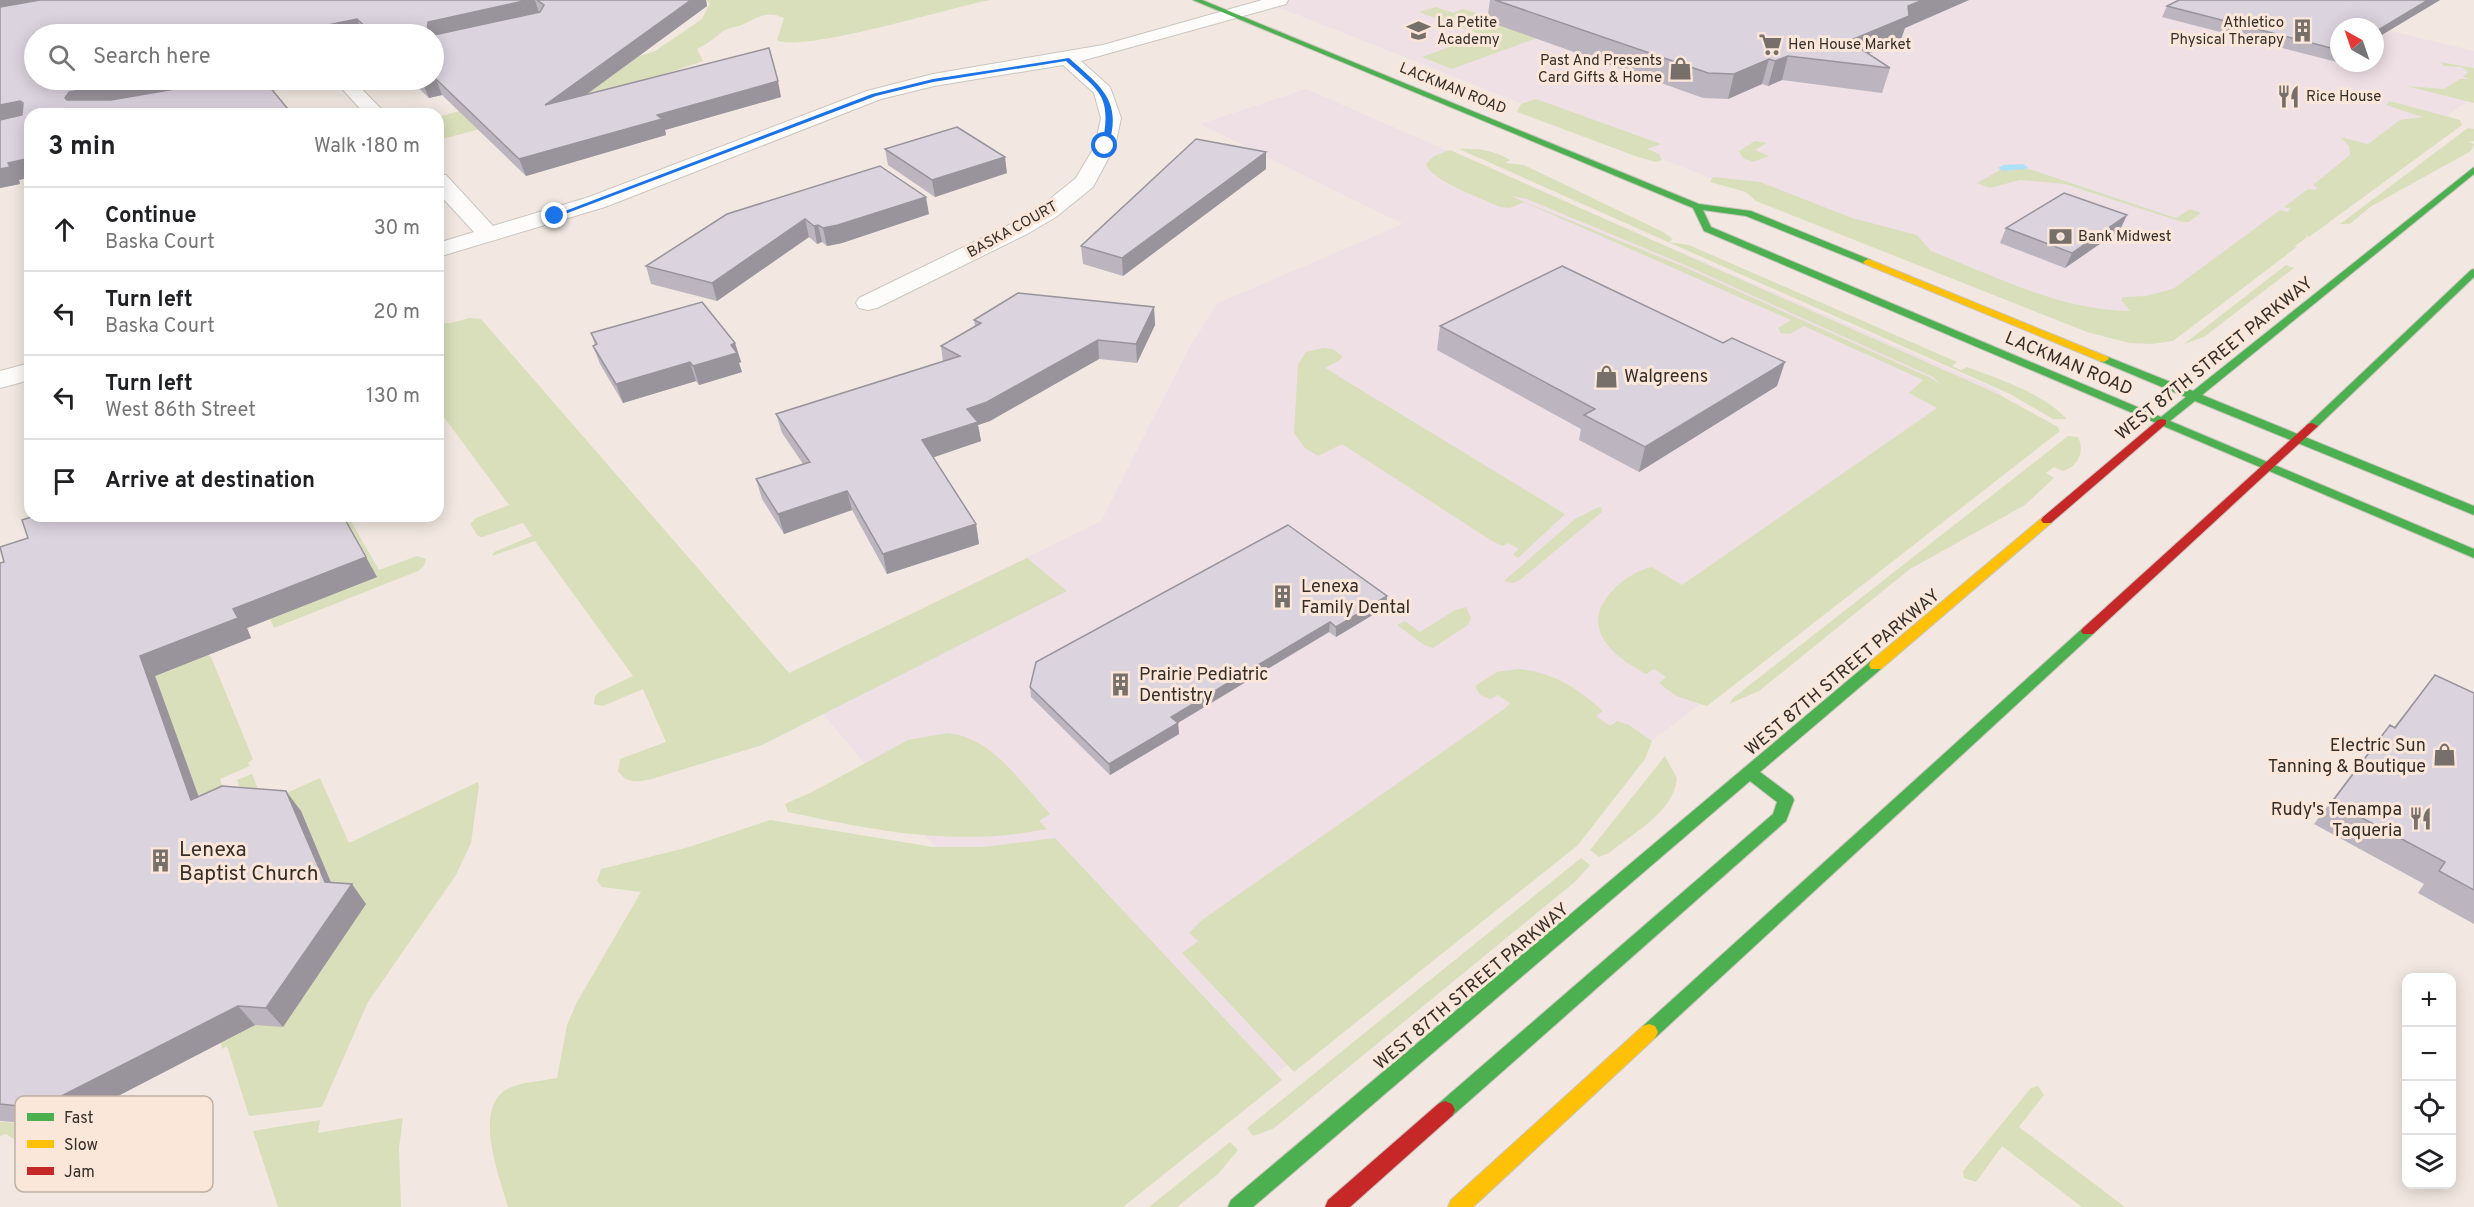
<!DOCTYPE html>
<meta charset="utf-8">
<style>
body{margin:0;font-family:Overpass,sans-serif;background:#f6f6f6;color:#202124}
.controls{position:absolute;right:18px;bottom:18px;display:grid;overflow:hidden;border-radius:12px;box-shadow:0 3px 15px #0003}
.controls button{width:54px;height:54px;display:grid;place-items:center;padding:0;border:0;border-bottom:2px solid #e0e0e0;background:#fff;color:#202124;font:30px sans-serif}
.compass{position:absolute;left:2330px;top:18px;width:54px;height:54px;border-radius:50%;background:#fff;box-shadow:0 3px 15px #0003;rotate:320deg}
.stop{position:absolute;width:18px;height:18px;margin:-14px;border:4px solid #1a73e8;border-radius:50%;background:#fff}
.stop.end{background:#1a73e8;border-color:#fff;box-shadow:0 2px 6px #0008}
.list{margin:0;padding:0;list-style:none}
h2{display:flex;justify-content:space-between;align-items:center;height:78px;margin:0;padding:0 24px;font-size:26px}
h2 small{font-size:20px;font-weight:400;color:#757577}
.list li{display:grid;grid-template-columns:39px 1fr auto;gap:18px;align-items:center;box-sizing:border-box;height:84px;padding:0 24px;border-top:2px solid #e0e0e0}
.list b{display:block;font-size:22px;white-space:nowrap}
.list p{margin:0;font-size:20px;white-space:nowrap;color:#757577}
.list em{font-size:20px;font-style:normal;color:#757577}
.icon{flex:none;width:33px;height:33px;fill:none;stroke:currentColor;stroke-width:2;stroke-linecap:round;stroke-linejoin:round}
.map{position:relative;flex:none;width:2474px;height:1207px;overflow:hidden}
.search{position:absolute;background:#fff;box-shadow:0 3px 15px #0003;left:24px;top:24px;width:420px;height:66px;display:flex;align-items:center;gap:15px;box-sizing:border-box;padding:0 21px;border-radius:33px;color:#757577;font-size:22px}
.panel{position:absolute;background:#fff;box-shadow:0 3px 15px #0003;left:24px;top:108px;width:420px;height:414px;border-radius:18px}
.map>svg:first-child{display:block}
.commercial{fill:#efe0e6;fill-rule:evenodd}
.green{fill:#d8dfba;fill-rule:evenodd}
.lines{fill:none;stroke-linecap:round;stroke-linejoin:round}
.stream{fill:#aee1f5;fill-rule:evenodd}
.street-casing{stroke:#cbc4be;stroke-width:2}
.fast-casing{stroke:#cbc4be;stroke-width:2}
.slow-casing{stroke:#cbc4be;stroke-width:2}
.jam-casing{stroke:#cbc4be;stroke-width:2}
.street{fill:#fdfcfa;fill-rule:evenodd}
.fast{fill:#4caf50;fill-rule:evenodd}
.slow{fill:#ffc107;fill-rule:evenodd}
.jam{fill:#c62828;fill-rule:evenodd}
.wall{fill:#bcb5bf}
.shaded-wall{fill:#99949b}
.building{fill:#dbd3de;stroke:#99949b;stroke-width:1.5}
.route{fill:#1a73e8}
.labels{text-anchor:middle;stroke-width:6;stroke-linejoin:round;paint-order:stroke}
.far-poi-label{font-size:15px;fill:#352e29;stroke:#fae7d9;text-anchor:start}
.far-street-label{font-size:15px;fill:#352e29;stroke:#fae7d9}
.street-label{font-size:18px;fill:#352e29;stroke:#fae7d9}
.poi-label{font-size:18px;fill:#352e29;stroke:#fae7d9;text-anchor:start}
.near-poi-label{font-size:21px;fill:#352e29;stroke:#fae7d9;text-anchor:start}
.key{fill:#fae7d9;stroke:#bfb0a4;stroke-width:1.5}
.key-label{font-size:16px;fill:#352e29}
</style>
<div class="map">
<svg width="2474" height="1207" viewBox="0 0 2474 1207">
<rect width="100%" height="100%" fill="#f2e8e1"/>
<path class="commercial" d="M1260,0h1003l211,51v45l-315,236 -90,-12zM2339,27h36v36h-36z
M1306,89l692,301 33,60 -508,390 26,21 -363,283 -397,-470 312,-153 89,-175 28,-43 185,-79 -203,-100z"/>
<path class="green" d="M706,0h284c-34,6 -191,54 -213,40l7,-22c-17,-8 -25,-1 -40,6 -6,3 -13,3 -19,6 -10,7 -16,13 -28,19l6,12 -127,43 -138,36v-23l95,-27 122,-39 47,-32 8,-16z
M1436,7l17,6 10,-4 85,25 -96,35 -30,-12 60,-22 -63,-23z
M2440,62l34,6v35l-68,-17 38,3 16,-10h9l-6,-2 5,-5 -6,-5 -18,-1z
M1536,99l125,45 -14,5 12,5 3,6 -6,2 -18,-5 -121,-45 4,-8z
M2390,101l70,19 2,5 -153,112 -4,-3 2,3 -13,10h3l-124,94 -21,3 -23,-1 -42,-11 -331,-131 -10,-9 -36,-10 3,-5 47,5 92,36 65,17 14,16c64,25 128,59 199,60l-9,-11 2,-3 23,-1 27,-7 107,-79 7,2 4,-3 -7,-2 24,-18 6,1 4,-2 -5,-3 37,-30 -1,-9 -9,-9 28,7 32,-24 22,-3 -36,-12z
M2468,128l6,1v12l-5,1 5,2 -3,7 -101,56 -20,17h-10z
M1755,141l12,2 -12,7 14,6 -16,6 -10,-4 -4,-7z
M1459,149c18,-1 35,1 51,11l-5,3 19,2 139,67 10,7 -4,3 20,3 252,110 16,7 -5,4 9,4 6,-3c34,13 74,25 100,52h-14l-43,-25z
M1450,150l548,244 60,33 2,4 -353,275 -31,-10 -17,-13 7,-6 -12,-8 -8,5c-36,-19 -69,-49 -31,-86 10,-10 23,-18 37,-21l30,18 255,-177 -28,-15 14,-13 -119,-54 -14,8 -9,-1 -3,-5 13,-8 -267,-118 -14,6 -10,-1c-16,-8 -69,-26 -74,-43l8,-8zM1510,196l17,3 158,66 248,112 8,8 -10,-7 -249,-112z
M2026,168l150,50 14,-9 11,4 -12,9h-7l-117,-38 -45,-4 -30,8 -13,-5 25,-14z
M2286,265l8,3 -90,69 -20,7z
M469,318l12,1 308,354 238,-115 40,33 -305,154 -110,34c-14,3 -26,5 -34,-8l2,-12 46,-17 -23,-53 -40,17 -9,-2 1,-8 4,-4 34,-16 -98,-135 -43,15 2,-4 38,-16 -9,-13 -41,14 -4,-1 -8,-12 6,-6 33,-13 -71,-96v-86h13z
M1323,348l10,1 9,7 -2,4 -15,8 240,146 -47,44 -5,-4 6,-5 -11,-6 -6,3 -10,-5 -150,-97 -24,12 -13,-8 -11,-15 4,-69 8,-12z
M2068,436l10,1c7,15 1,29 -15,34l-9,-4 -8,6 8,5 -29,27 -115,64 -151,122 -30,13 4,-6z
M1601,506l1,6 -82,68 -7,3 -9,-2 71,-62z
M343,516h5l31,54 38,-14 9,3 -2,7 -6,5 -144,57 -4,-9 106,-42z
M1466,607l5,11 -3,7 -35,23 -9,-3 -27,-20 8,-4 15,11 35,-22z
M146,653h58l7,4 42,102 -5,4 2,3 -30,13 9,26 -24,10z
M1517,669c34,2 61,19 86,42l-7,5 14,10 7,-5 12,4 23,16 -7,18 -67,86 -284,227 -112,-119 16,-12 -9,-8 13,-13 302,-211 6,-6 -12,-8 -7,4 -11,-4 -5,-9 22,-14z
M948,733c44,4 73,50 102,81l-11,7 8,8c-91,18 -171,2 -259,-17l-3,-8 29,-13 94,-51z
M1665,756l12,22c-3,34 -44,55 -68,75l-10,4 -9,-7z
M252,774l10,25 7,2 51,-23 29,65 129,-61 1,4 -8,57 -15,32 -88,127 -46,105 -73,9 -22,-70 -5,3 -1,-6 34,-18 84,-123 -38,-91 -54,-4 -10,-27z
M770,820l163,27h50l72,-9 227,242 -159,127h-615c-8,-29 -36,-98 -1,-118 14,-7 34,-8 50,-11l10,-53 10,-23 64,-110 -39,-5 -5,-6 4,-12 88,-22z
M1581,858l9,7 -14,16 -303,248 -20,7 -6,-8z
M2038,1086l6,9 -25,32 106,80h-43l-80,-61 -26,36 -12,-4 -1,-7 68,-83z
M118,1096l2,6 -59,31 -21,1 -13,9h-7l-14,-9 -6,2v-14l60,4z
M403,1118l-4,30 2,59h-123l-25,-76 67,-11 -2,13z
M1230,1142l8,8 -20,24 -41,33h-28z"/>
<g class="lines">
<path class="stream" d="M2023,164l5,3 -2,2 -23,2 -5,-3 5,-3z"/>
<defs>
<path id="street" d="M1262,0h26l-2,4 -205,57 29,26 11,31 -6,28 -22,41 -37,30 -29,17 -150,74 -9,2 -9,-2 -3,-5 3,-5 152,-74 29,-17 36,-29 19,-32 6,-28 -7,-25 -31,-28 -129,21 -53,13 -276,108 -167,50v-14l36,-11 -36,-39v-19l8,1 47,51 96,-29 278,-106 66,-17 170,-29z
M246,80h36l-2,4 -59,12 -10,-6 3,-4z
M334,80h19l33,34h-21z
M30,363v17l-30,8v-17z"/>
<path id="fast" d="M1193,0h9l497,204 52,7 120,49v4h-6l-119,-48 -43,-6 8,17 450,190 25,-20 -86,-36v-4h8l85,34 281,-224v7l-272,221 272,111v9l-279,-114 -25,20 304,128v9l-770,-327 -11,-23z
M2474,269v8l-158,151h-8l-2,-2 2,-2 163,-154z
M2088,626l7,5 -2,3 -438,404 -6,2 -6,-2 -3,-6 3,-6 440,-398z
M1876,660l7,5 -2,4 -121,103 32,24 2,4 -8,21 -334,295 -7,3 -7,-3 -3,-6 3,-6 335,-290 4,-12 -27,-21 -497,426h-25l3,-7 640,-539z"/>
<path id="slow" d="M1868,259l240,98 1,2 -5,3 -4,-1 -235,-97 -2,-2z
M2047,516l6,4 -2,3 -170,146h-10l-2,-4 2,-4 172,-144z
M1649,1024l6,2 3,6 -3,6 -182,169h-25l3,-7 192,-174z"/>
<path id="jam" d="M2162,419l4,1v4l-115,99h-8l-2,-3 2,-3 115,-97z
M2312,423l6,3 -2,2 -223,206h-10l-2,-3 2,-3 225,-204z
M1445,1101l7,3 3,6 -3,6 -102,91h-25l3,-7 110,-96z"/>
</defs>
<use href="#street" class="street-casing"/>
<use href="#fast" class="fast-casing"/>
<use href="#slow" class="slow-casing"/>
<use href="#jam" class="jam-casing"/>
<use href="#street" class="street"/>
<use href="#fast" class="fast"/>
<use href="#slow" class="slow"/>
<use href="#jam" class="jam"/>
</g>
<path class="wall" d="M0,0h706l1,6 -121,89 195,2 -116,33 1,5 -140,41 -84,-81 -13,3 -19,-18h24v-46h-400l-4,80v63l-11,3 1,4 -20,4z
M1490,0h479l-64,28 -4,11 -33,15 22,14 -8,25 -100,-13 -14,6 -6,-2 -34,15 -25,-1 -216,-77z
M2179,0h261l-65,39 -36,-12v34l-2,1 -175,-45 5,-11z
M885,149l122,24 -72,24 -47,-32z
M1266,152v17l-143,107 -40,-12 -2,-18z
M727,214h202l-87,29 -15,3 -5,-4 -5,2 -8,-7 -92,64 -66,-17 -5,-18z
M2006,228l114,2 -55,38 -65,-25z
M1154,307l1,18 -18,38 -38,-4 -109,62 -12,4 3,16 -48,16 43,67 3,20 -92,30 -35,-64 -68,24 -22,-35 -6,-20 47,-15 -21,-31 -6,-19 167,-52 -2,-16 34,-20 -1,-6z
M1440,326l337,60 -138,86 -60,-32 2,-11 -144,-79z
M591,333l144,10 6,19 -2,1 3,9 -43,13 -3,-4 -73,22 -23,-39 -7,-18 2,-1z
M28,538l349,39 -130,51 4,10 -96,38 44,121 102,14 30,71 35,22 -83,123 -28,-2 -195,101 -60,-5v-558l4,-1z
M1387,596l-1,11 -50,30 -7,-5 -151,91 1,11 -69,41 -79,-78 -1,-10z
M2435,675l39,18v231l-56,-31 6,-9 -110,-60 58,-77 18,-22 4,2z"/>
<path class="shaded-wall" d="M0,0h47l-47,9z
M528,0h7l4,13 -105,24v-3h-8l2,-12z
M691,0h15l1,6 -157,115 -5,-16z
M1923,0h46l-64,28 -4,11 -54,24 2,-22 59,-35z
M2428,0h12l-65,39v-7z
M357,19l6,15h-79z
M1788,56l-6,24 -14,6 7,-25z
M1769,59l-7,25 -34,15 6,-25z
M436,79l6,16 -13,3 -7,-16z
M140,80h94l-156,28 -13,-10 4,-6z
M778,81l3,16 -116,33 1,5 -140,41 -7,-17 138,-44z
M20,101l10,16 -30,6v-18z
M1266,152v17l-143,107 -1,-18z
M1005,157l2,16 -72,24 -3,-17z
M30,158v19l-11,3 1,4 -20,4v-19l8,-6z
M926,197l3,17 -87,29 -15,3 -4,-18z
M2127,215l-7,15 -55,38 7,-15z
M805,219l4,18 -92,64 -5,-18z
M818,225l4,17 -5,2 -3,-18z
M1154,307l1,18 -18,38 -1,-19z
M1098,340l1,19 -109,62 -12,4 3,16 -55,19 -4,-20 45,-31z
M735,343l6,19 -2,1 3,9 -43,13 -6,-19z
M690,362l6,19 -73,22 -7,-19z
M1785,362l-8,24 -138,86 6,-25z
M847,491l5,19 -68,24 -6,-20z
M976,524l3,20 -92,30 -4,-20z
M366,557l11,20 -130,51 4,10 -96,38 52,144 -16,-20 -51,-144 93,-47z
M1387,596l-1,11 -50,30v-10z
M1330,622l-1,10 -158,95v-10z
M1178,723l1,11 -69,41 -1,-11z
M286,791l15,20 38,91 -14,-20z
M352,884l14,20 -83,123 -17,-19z
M238,1006l17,19 -195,101 -22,-18z"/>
<path class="building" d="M40,0h488l-100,22 -1,12h-54l-16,-15 -73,15h-250v46h106l-71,12 -4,6 2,2h44l116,-20h37l28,34h-262v44l-22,5 2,4 -10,2v-49l22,-5 1,-12 -3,-2 -20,4v-98z
M537,0h154l-146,105 224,-57 9,33 -121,34 5,4 -143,40 -83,-80 -14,3 -3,-2h15v-45l106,-23 4,-7z
M1495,0h428l-15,6 1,10 -60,25 41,27 -102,-12 -13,5 -6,-2 -35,15 -26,-1z
M2179,0h249l-53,32v-5h-36v23l-172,-44z
M957,127l48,30 -73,23 -47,-31z
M1196,139l70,13 -144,106 -41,-12z
M880,166l46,31 -88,28 -15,3 -5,-3 -4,1 -9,-7 -93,64 -66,-17 81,-52z
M2064,193l63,22 -55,38 -66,-25z
M1562,266l161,77 9,-5 53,24 -140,85 -61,-32 11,-6 -155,-83z
M1018,293l136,14 -18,37 -38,-4 -111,62 -20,7 11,13 -56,18 54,84 -93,30 -36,-63 -69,23 -22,-35 54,-17 -34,-48 184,-58 -19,-10 40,-23 -7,-3z
M702,302l33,41 -4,2 6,8 -44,13 -3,-4 -74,22 -23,-38 4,-2 -6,-11z
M34,516h309l23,41 -133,52 5,9 -98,38 51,144 31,-14 64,5 39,91 27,2 -86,124 -28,-2 -200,102 -38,-4v-541l4,-1 -4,-15 28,-9 -6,-18z
M1288,525l99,71 -51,31 -6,-5 -159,95 7,6 -69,41 -79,-77 6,-25z
M2435,675l39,18v197l-35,-19 6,-9 -113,-60 58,-77 5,3z"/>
<path class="route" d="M1069,58c32,29 54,42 39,89l-6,-1c10,-51 -1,-53 -36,-85l-133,21 -57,14 -319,121 -5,-1 320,-122 61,-15z"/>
<defs>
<symbol id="school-bare" viewBox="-9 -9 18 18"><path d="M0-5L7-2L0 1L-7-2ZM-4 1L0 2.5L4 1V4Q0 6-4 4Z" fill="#776f69" stroke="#fae7d9" stroke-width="2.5" paint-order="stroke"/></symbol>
<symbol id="building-bare" viewBox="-9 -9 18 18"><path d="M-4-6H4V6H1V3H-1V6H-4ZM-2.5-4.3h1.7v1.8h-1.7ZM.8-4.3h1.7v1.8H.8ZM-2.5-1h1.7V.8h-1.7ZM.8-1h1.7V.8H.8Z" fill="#776f69" stroke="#fae7d9" stroke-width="2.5" paint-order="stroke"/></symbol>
<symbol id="supermarket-bare" viewBox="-9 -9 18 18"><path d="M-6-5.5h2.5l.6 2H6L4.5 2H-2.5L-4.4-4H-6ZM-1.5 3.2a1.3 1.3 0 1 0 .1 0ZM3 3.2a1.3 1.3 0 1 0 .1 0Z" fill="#776f69" stroke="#fae7d9" stroke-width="2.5" paint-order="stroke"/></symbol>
<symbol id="shop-bare" viewBox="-9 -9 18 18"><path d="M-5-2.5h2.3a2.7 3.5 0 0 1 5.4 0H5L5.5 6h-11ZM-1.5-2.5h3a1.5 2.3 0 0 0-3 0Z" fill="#776f69" stroke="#fae7d9" stroke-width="2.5" paint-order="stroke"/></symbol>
<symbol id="restaurant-bare" viewBox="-9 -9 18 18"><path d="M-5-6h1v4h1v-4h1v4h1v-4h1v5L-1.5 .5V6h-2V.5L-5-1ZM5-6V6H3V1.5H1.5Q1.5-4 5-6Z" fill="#776f69" stroke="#fae7d9" stroke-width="2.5" paint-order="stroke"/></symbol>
<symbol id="bank-bare" viewBox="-9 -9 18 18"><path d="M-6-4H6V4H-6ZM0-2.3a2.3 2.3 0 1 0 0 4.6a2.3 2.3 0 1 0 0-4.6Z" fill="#776f69" stroke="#fae7d9" stroke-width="2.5" paint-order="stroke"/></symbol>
</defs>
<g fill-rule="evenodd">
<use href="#school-bare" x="1402" y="14" width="33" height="33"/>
<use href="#building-bare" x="2286" y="14" width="33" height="33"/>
<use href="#supermarket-bare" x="1754" y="28" width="33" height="33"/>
<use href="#shop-bare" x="1664" y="52" width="33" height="33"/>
<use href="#restaurant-bare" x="2272" y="80" width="33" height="33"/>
<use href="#bank-bare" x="2044" y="220" width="33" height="33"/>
<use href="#shop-bare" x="1590" y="360" width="33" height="33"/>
<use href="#building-bare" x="1266" y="580" width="33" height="33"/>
<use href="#building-bare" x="1104" y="668" width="33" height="33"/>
<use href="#shop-bare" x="2428" y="738" width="33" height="33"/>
<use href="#restaurant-bare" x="2404" y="802" width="33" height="33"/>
<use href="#building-bare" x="144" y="844" width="33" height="33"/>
</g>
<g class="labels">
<g class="far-poi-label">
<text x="1437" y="27">La Petite<tspan x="1437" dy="17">Academy</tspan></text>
<text x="2284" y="27" text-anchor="end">Athletico<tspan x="2284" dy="17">Physical Therapy</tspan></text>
<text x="1788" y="49">Hen House Market</text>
<text x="1662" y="65" text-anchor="end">Past And Presents<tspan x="1662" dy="17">Card Gifts &amp; Home</tspan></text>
<text x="2306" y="101">Rice House</text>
<text x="2078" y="241">Bank Midwest</text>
</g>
<g class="far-street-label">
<text transform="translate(1453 88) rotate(22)" y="5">LACKMAN ROAD</text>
<text transform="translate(1012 229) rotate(-29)" y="5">BASKA COURT</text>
</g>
<g class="street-label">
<text transform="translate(2214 358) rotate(-39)" y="6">WEST 87TH STREET PARKWAY</text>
<text transform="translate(2069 363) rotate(23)" y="6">LACKMAN ROAD</text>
<text transform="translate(1842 672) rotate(-40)" y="6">WEST 87TH STREET PARKWAY</text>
<text transform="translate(1471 986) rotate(-40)" y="6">WEST 87TH STREET PARKWAY</text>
</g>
<g class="poi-label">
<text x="1624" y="382">Walgreens</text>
<text x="1301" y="592">Lenexa<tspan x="1301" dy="21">Family Dental</tspan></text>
<text x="1139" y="680">Prairie Pediatric<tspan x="1139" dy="21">Dentistry</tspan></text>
<text x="2426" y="751" text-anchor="end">Electric Sun<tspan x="2426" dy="21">Tanning &amp; Boutique</tspan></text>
<text x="2402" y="815" text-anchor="end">Rudy's Tenampa<tspan x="2402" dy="21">Taqueria</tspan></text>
</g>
<g class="near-poi-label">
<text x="179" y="856">Lenexa<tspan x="179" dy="24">Baptist Church</tspan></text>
</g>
</g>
<rect x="15" y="1096" width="198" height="96" rx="9" class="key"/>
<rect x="27" y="1113" width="27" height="8" fill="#4caf50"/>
<rect x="27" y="1140" width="27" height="8" fill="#ffc107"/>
<rect x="27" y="1167" width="27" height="8" fill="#c62828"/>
<g class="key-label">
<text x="64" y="1123">Fast</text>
<text x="64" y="1150">Slow</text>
<text x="64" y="1177">Jam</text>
</g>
</svg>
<div class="controls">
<button>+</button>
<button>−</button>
<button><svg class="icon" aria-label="locate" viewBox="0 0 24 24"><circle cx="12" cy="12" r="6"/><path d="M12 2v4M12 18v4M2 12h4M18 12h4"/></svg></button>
<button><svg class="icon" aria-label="layers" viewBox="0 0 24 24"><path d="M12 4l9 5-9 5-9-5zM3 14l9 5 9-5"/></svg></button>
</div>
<svg class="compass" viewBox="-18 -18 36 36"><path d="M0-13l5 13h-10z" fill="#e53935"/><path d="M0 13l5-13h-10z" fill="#757577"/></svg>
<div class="stop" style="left:1105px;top:146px"></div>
<div class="stop end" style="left:555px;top:216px"></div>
<div class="search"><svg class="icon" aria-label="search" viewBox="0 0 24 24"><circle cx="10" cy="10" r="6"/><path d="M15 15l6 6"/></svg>Search here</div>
<section class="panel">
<h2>3 min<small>Walk · 180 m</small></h2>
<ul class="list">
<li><svg class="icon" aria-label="ahead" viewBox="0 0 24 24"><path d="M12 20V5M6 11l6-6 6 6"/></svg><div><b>Continue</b><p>Baska Court</p></div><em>30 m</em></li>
<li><svg class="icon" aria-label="left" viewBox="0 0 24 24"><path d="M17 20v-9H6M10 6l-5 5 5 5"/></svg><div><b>Turn left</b><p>Baska Court</p></div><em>20 m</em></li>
<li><svg class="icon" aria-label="left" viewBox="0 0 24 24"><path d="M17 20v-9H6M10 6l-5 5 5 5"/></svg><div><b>Turn left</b><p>West 86th Street</p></div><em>130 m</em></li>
<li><svg class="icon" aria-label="arrive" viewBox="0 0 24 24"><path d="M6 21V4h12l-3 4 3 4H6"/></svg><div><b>Arrive at destination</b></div></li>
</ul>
</section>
</div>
